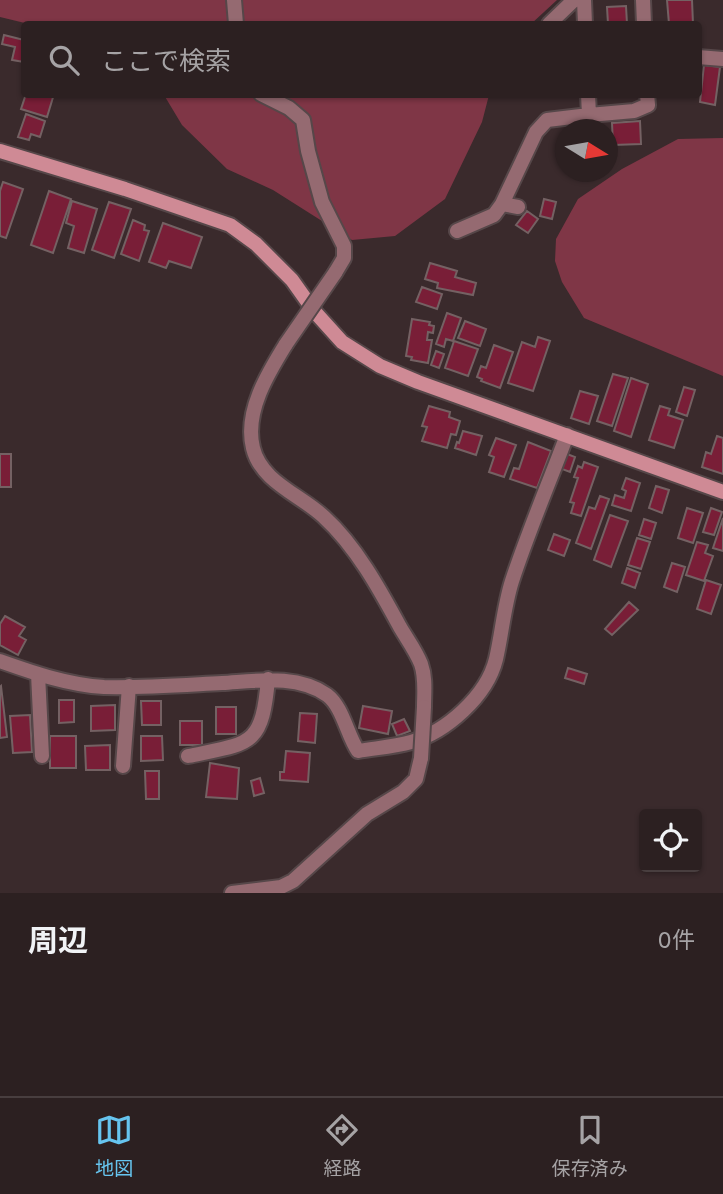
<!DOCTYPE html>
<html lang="ja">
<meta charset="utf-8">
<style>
body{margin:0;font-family:Overpass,"Noto Sans JP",sans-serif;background:#382d2e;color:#f1f3f6}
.controls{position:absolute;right:21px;bottom:21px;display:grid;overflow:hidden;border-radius:7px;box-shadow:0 2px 5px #0004}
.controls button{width:63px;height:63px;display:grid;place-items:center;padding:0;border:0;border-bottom:2px solid #483e3f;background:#2c2021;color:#f1f3f6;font:35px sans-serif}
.compass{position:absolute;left:555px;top:119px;width:63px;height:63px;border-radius:50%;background:#2c2021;box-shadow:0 2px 5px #0004;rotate:101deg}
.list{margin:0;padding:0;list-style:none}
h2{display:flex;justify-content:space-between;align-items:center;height:91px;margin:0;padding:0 28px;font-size:30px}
h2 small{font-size:23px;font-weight:400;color:#a6a3a5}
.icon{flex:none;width:38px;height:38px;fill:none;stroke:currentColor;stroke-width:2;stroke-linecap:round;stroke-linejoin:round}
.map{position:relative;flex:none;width:723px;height:893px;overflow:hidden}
.search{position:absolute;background:#2c2021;box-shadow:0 2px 5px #0004;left:21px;right:21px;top:21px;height:77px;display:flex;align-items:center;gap:18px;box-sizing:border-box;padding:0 24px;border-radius:7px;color:#a6a3a5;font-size:26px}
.sheet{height:203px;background:#2c2021}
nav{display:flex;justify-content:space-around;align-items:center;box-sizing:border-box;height:98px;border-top:2px solid #483e3f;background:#2c2021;font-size:19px;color:#a6a3a5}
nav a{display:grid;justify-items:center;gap:4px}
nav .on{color:#66c4ef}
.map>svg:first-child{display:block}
.green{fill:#7f3646}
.building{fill:#791e37;stroke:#746163;stroke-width:2}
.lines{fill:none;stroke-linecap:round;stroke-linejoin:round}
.street-casing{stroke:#564749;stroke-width:18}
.secondary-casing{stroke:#564749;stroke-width:18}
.street{stroke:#956a71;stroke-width:14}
.secondary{stroke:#cf8a95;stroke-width:14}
.street-bridge-casing{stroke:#564749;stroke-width:18;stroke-linecap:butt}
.street-bridge{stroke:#956a71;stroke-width:14}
</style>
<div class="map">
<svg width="723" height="893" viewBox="0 0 723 893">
<rect width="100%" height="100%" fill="#3a2a2c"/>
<path class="green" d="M0,0h557l-26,24h-502l-29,-7z
M164,95h325l-7,27 -37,77 -50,37 -43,4 -79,-50 -46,-21 -45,-44z
M723,138v238l-139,-58 -22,-36 -7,-21 1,-22 22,-40 44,-30 56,-30z"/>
<path class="building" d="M667,0h25l1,24h-24z
M626,6l1,18h-19l-1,-17z
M4,35l20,5v22l-12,-2 3,-13 -13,-3z
M704,65l16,2 -5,38 -15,-3z
M26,94h28l-7,23 -26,-8z
M26,114l19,7 -5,16 -9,-3 -2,6 -11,-3z
M640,121l1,23 -28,1 -1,-22z
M3,182l20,7 -17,49 -6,-2v-45z
M49,191l22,8 -18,54 -22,-8z
M544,199l12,3 -4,17 -12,-3z
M72,201l25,8 -13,44 -16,-5 6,-22 -8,-3z
M109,202l22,7 -17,49 -22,-8z
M527,211l11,8 -10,14 -12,-8z
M133,220l12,5 -1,5 5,1 -10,30 -18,-7z
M163,223l39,14 -11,31 -22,-7 -3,7 -17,-6z
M430,263l27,8 -2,6 21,6 -3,12 -36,-7 1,-5 -13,-4z
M422,287l20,7 -5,15 -21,-7z
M447,313l14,5 -8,23 -7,-2 -2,8 -8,-3z
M412,319l18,3 -1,3 5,1 -1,7 -5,-1 -1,8h5l-4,23 -17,-3 1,-3 -6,-1z
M465,321l21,8 -6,17 -22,-8z
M538,337l12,4 -17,50 -25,-8 14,-41 13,5z
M454,341l24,8 -10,27 -23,-8z
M494,345l19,7 -13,36 -19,-7 1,-2 -5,-2 4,-11 5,2z
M436,351l8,3 -5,14 -8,-3z
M613,374l15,4 -16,48 -15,-5z
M631,378l17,6 -17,53 -17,-6z
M684,387l11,3 -8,26 -11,-4z
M580,391l18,5 -9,28 -18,-6z
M429,406l21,6 -1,5 11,4 -4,14 -5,-1 -4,14 -25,-7 5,-14 -5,-1z
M660,406l10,3 -2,6 15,5 -9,28 -25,-8z
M463,431l19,5 -6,19 -21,-7 2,-6 2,1z
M717,436l6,2v36l-21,-7 4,-15 5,2z
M496,438l20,7 -12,32 -15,-5 5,-15 -5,-2z
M528,442l23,9 -14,37 -27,-9 4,-11 5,1z
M0,454h11v33h-11z
M567,454l8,3 -5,15 -8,-3z
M584,462l14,5 -17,49 -10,-3 3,-10 -4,-1 8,-24 -4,-1 4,-11 4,2z
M626,478l14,5 -9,28 -19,-6 3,-10 9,3 2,-7 -4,-2z
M656,486l13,4 -7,23 -13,-5z
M600,496l9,3 -18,50 -15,-6 13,-36 6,2z
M687,508l16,5 -10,30 -15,-5z
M711,508l11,4 -8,23 -11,-3z
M610,515l18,6 -17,46 -17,-7z
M723,518v33l-10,-3z
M644,519l12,4 -5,16 -12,-4z
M554,534l16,6 -6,16 -16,-6z
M637,538l13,4 -9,27 -13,-4z
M697,542l11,3 -3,8 8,3 -9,25 -18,-6z
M672,563l13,4 -8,25 -13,-5z
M627,568l13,5 -5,15 -13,-5z
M706,580l15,5 -10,29 -14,-5z
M629,602l9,8 -26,25 -7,-6z
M5,616l20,11 -6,9 7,4 -8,15 -18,-10v-21z
M568,668l19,6 -3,10 -19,-6z
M1,686l6,51 -7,1v-51z
M59,700h15v22l-15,1z
M141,701h20v24h-19z
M115,705v25l-24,1v-25z
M363,706l29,5 -4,23 -29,-6z
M216,707h20v27h-20z
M300,713l17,1 -2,29 -17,-2z
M30,715l2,37 -19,1 -3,-37z
M404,719l6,12 -13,5 -5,-12z
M180,721h22v24h-22z
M50,736h26v32h-26z
M141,736h21l1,24 -22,1z
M110,745v25h-24l-1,-24z
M286,751l24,2 -2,29 -28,-2v-8h4z
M210,763l29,5 -2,31 -31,-2z
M145,771h14v28h-13z
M260,778l4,15 -10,3 -3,-15z"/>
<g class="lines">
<defs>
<path id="street" d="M234,0l2,24
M584,0l1,24
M643,0l1,24
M549,24l25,-24
M698,57l25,2
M261,94l28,14 14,12 5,31 14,51 22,44v12l-9,15
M588,94l1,21 45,-4 14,-6 -1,-11
M502,204l16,3
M457,231l37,-16 8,-11 34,-72 11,-12 42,-5
M286,344c-18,29 -42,68 -33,104 8,34 48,47 71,69 32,29 56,73 76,110 7,12 16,24 21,37 5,14 3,29 3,43
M0,661c34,12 68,24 104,26 39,1 79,-2 118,-4 34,-2 75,-9 105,12 16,12 20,40 31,56 17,-3 36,-4 53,-9 35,-10 76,-46 85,-83 6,-26 8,-53 16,-78 16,-49 37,-98 55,-146
M38,674l4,82
M188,756c63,-13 74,-9 80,-77
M123,766l6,-80
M232,893l49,-6 12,-6 74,-67 36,-22 13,-13 5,-21"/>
<path id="secondary" d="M0,151l125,38 105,36 26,19 36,36 22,31 28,31 38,24 38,16 305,110"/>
</defs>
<use href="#street" class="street-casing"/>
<use href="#secondary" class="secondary-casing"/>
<use href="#street" class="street"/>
<use href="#secondary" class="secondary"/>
<defs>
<path id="street-bridge" d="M286,344l49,-71
M421,758l3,-51"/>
</defs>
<use href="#street-bridge" class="street-bridge-casing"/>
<use href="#street-bridge" class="street-bridge"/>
</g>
</svg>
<div class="controls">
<button><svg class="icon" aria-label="locate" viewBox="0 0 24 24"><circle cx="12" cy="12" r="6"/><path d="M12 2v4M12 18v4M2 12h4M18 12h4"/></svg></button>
</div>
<svg class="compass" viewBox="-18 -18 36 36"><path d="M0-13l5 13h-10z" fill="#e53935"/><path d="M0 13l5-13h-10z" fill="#a6a3a5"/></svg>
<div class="search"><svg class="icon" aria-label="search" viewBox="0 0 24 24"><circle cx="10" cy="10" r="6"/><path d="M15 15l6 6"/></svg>ここで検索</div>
</div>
<section class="sheet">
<h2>周辺<small>0件</small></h2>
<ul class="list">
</ul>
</section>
<nav>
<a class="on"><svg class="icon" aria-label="map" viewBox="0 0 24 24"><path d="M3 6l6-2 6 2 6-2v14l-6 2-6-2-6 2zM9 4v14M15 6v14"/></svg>地図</a>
<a><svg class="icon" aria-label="directions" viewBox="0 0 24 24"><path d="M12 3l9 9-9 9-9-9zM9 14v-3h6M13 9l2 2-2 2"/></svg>経路</a>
<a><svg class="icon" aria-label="saved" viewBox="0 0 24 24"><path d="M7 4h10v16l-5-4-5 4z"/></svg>保存済み</a>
</nav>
